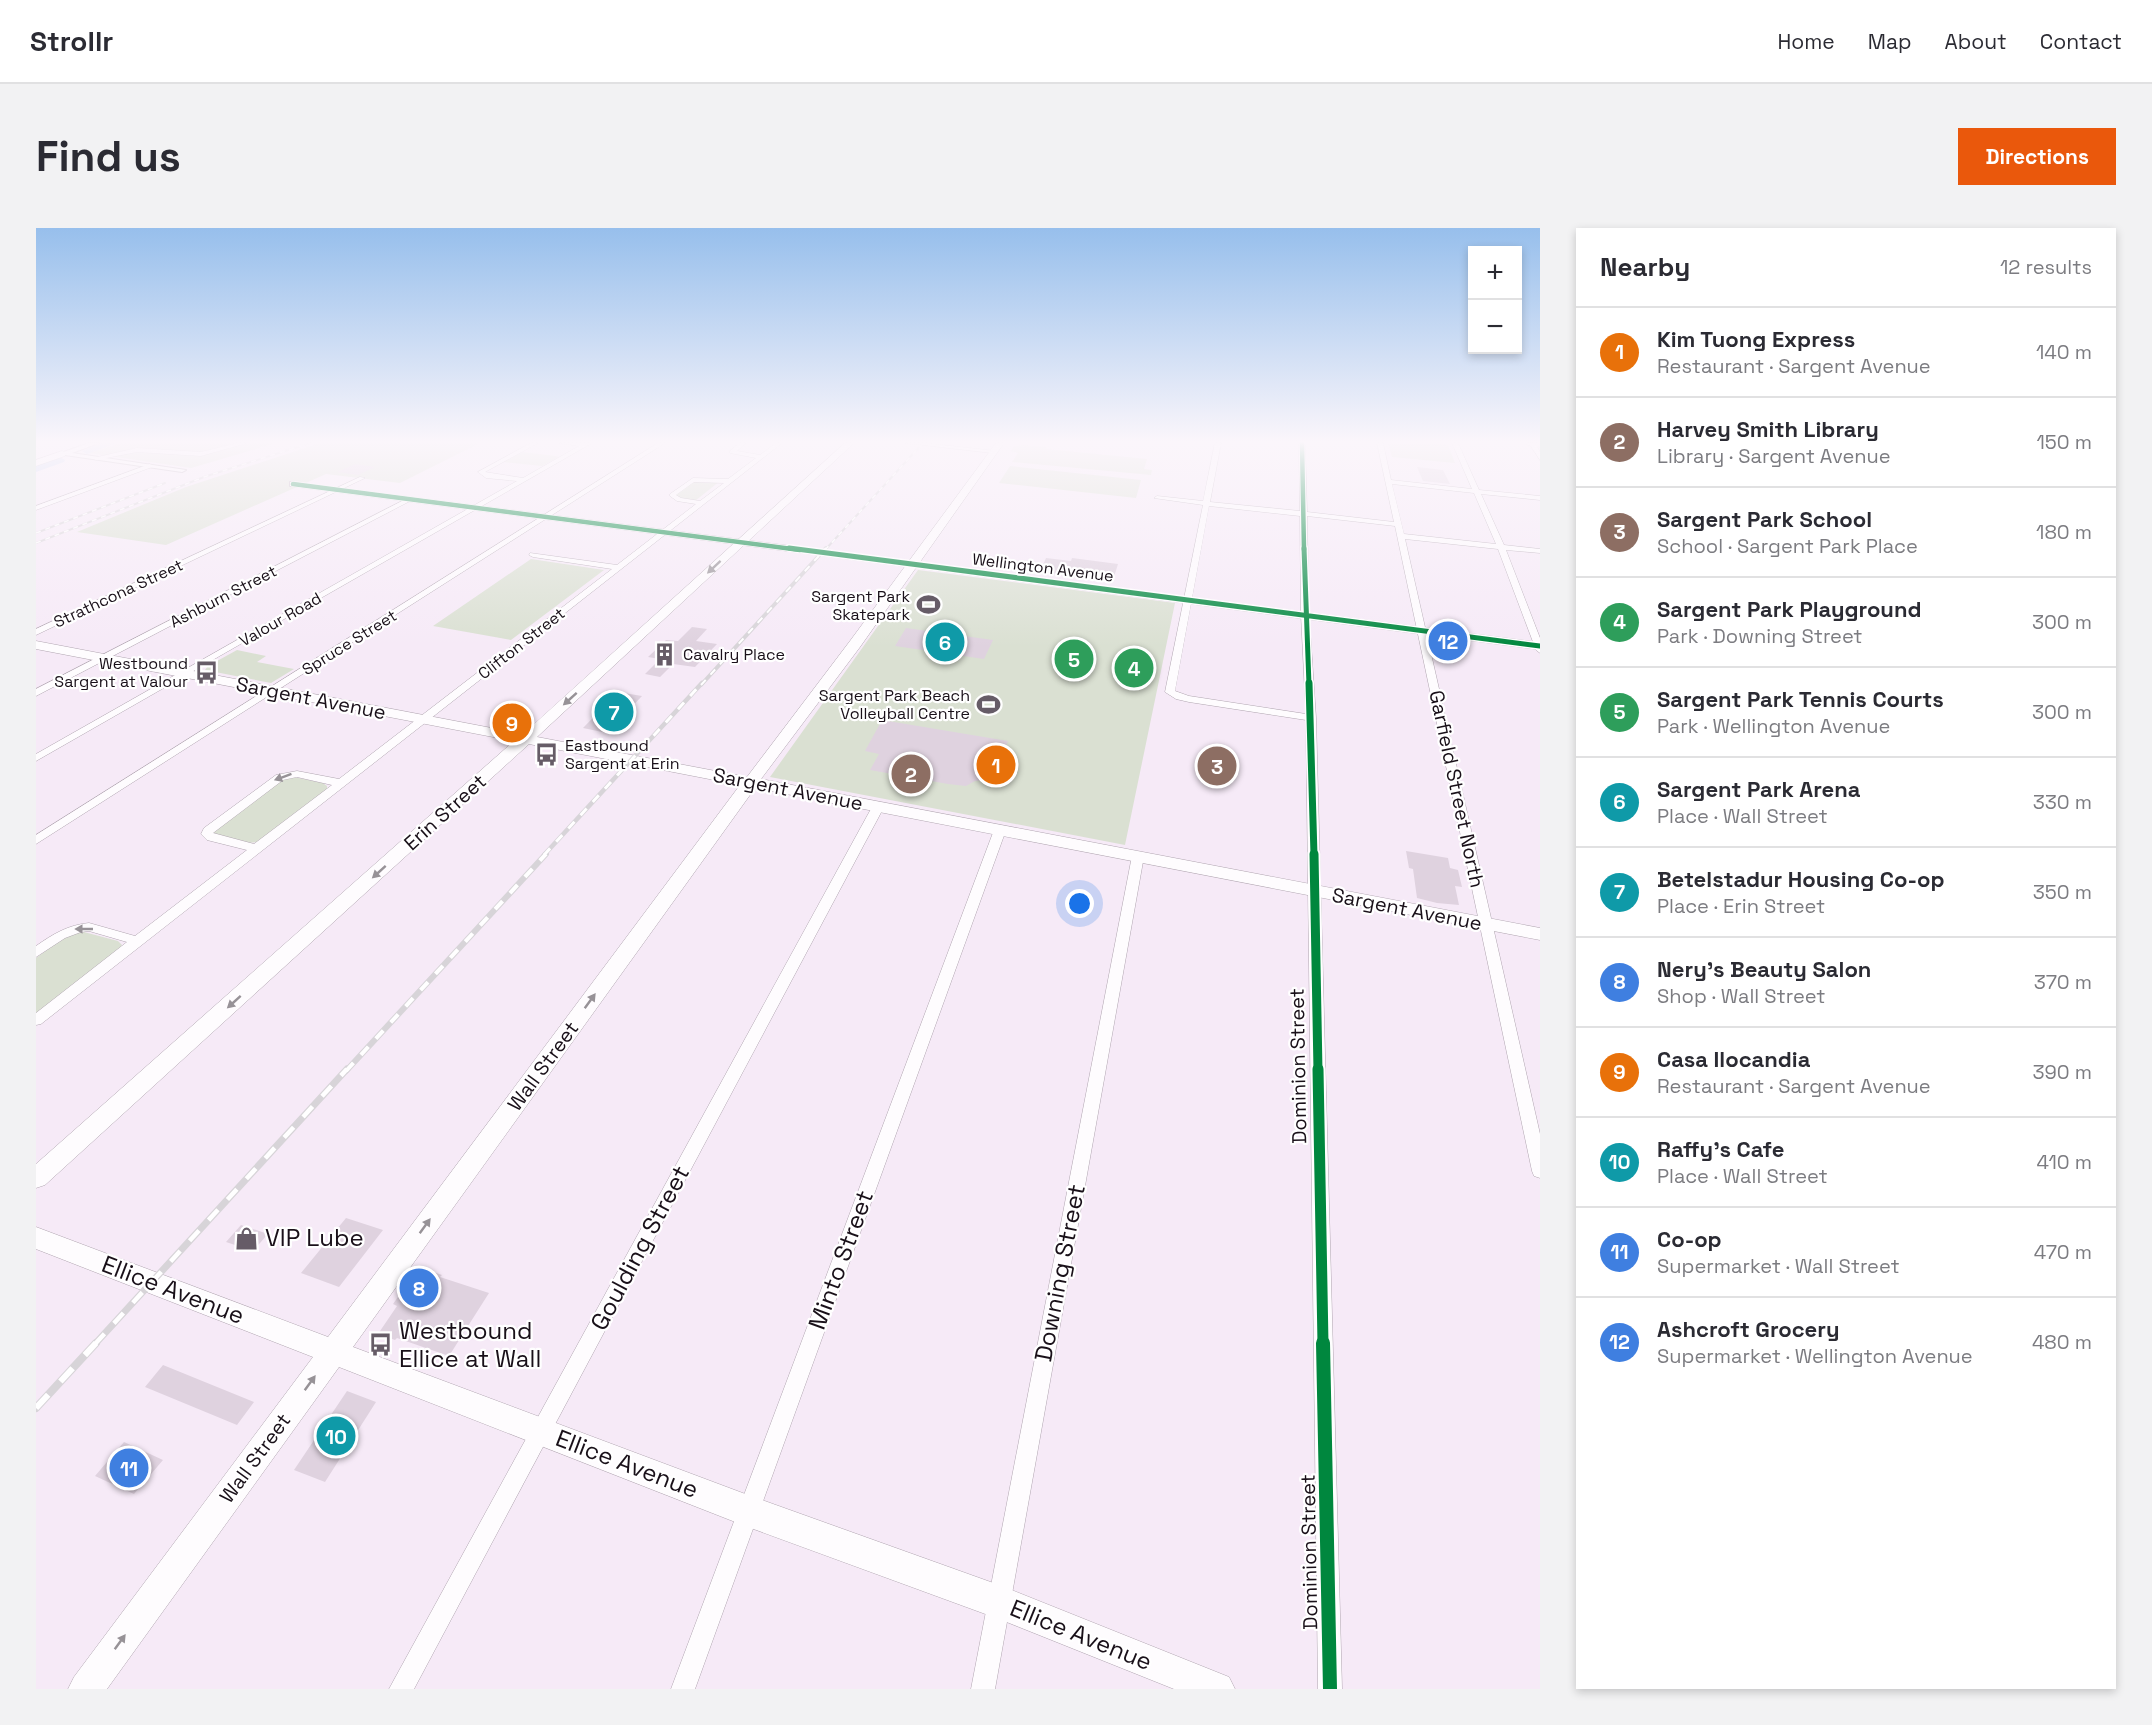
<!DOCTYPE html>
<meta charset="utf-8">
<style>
body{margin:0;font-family:"Space Grotesk",sans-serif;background:#f2f2f3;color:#2b2b33}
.controls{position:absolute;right:18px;top:18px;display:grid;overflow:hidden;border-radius:0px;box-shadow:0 3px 9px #0003}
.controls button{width:54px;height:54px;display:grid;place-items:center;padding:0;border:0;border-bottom:2px solid #e1e1e2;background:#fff;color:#2b2b33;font:30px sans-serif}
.you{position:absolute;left:1044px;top:676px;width:21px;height:21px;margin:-15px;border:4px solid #fff;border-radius:50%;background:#1a73e8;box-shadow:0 0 0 9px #1a73e833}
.badge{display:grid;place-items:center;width:39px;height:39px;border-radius:50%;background:#ea580c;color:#fff;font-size:20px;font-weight:700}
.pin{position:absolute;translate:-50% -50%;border:3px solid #fff;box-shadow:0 2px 6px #0006}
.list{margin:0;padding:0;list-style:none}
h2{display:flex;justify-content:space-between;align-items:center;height:78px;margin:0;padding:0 24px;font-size:26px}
h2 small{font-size:20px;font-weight:400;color:#7c7c81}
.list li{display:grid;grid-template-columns:39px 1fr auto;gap:18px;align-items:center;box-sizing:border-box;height:90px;padding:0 24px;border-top:2px solid #e1e1e2}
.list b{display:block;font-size:22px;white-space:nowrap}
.list p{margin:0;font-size:20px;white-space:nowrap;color:#7c7c81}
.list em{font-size:20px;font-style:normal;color:#7c7c81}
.map{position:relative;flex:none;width:1504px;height:1461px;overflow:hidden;border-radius:0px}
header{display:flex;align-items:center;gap:36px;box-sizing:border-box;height:84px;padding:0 30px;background:#fff;border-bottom:2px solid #e1e1e2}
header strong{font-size:28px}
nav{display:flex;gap:33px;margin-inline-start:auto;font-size:21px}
.intro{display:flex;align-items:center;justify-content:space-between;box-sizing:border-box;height:144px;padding:0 36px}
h1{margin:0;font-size:42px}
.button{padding:15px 27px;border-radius:0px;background:#ea580c;color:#fff;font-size:21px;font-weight:700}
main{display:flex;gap:36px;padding:0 36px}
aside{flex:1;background:#fff;border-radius:0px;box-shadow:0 3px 9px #0003}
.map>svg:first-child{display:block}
.green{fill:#dae0d2}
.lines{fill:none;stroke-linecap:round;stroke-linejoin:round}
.river{fill:#bfcff1;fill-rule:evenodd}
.building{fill:#dfd2df}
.minor-casing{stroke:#b0a5b0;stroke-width:1}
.tertiary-casing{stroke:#b0a5b0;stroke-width:2}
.secondary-casing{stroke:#b0a5b0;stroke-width:1}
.minor{fill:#fefcfe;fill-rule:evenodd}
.tertiary{fill:#fefcfe;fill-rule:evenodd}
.secondary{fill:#fefcfe;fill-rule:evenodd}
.rail-far5-casing{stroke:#d7d4d8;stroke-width:2}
.rail-far4-casing{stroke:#d7d4d8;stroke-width:4}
.rail-far3-casing{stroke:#d7d4d8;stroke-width:4.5}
.rail-far2-casing{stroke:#d7d4d8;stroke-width:6}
.rail-far1-casing{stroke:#d7d4d8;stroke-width:7}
.rail-casing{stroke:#d7d4d8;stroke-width:8}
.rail-far5{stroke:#fff;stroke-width:1.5;stroke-dasharray:5;stroke-linecap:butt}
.rail-far4{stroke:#fff;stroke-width:2;stroke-dasharray:7;stroke-linecap:butt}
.rail-far3{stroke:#fff;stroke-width:3;stroke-dasharray:9;stroke-linecap:butt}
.rail-far2{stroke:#fff;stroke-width:4;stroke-dasharray:11;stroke-linecap:butt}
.rail-far1{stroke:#fff;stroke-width:4.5;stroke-dasharray:14;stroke-linecap:butt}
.rail{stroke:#fff;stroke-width:6;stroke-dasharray:18;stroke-linecap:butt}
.cycleway-far5-casing{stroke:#fff;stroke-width:6}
.cycleway-far4-casing{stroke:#fff;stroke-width:8}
.cycleway-far3-casing{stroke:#fff;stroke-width:10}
.cycleway-far2-casing{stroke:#fff;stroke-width:13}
.cycleway-far1-casing{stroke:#fff;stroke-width:15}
.cycleway-casing{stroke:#fff;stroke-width:18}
.cycleway-far5{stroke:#00873e;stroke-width:4.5}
.cycleway-far4{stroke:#00873e;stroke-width:5}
.cycleway-far3{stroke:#00873e;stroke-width:7}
.cycleway-far2{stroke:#00873e;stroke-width:9}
.cycleway-far1{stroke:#00873e;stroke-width:11}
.cycleway{stroke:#00873e;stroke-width:14}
.oneway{fill:#979297}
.labels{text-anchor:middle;stroke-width:4.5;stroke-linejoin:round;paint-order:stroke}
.far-street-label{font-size:16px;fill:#191019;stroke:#fff}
.far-poi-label{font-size:16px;fill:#191019;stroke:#fff;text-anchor:end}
.street-label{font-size:20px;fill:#191019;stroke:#fff}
.near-poi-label{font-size:24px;fill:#191019;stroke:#fff;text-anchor:start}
.near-street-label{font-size:24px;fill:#191019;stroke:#fff}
</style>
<header>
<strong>Strollr</strong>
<nav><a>Home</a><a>Map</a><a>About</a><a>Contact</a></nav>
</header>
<div class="intro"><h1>Find us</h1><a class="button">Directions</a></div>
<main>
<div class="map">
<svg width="1504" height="1461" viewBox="0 0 1504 1461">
<rect width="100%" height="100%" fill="#f6eaf7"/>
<path class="green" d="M85,215h155l-85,25 -102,-15z
M284,215h160l-80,40 -74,-9 -160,71 -89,-13 109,-45z
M1352,215l60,2 7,18 -63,-6z
M988,217l23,2 -1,2 101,10 -3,10 8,1 -1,5 -139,-13 6,-9 -7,-2 3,-5z
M486,224l34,4 3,1 -17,9 -39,-4z
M974,238l131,14 -5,18 -137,-15z
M658,253h26l-25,20 -19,-4 -1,-3z
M495,331l73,11 -93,70 -78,-14z
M882,342l257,33 -50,242 -355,-68z
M201,422l29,6 -9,6 37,7 -23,14 -66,-13 3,-4z
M258,549l29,6 4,3v4l-68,52 -12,1 -33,-8v-5l64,-49z
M48,704l34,9 4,4 -4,7 -82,62v-56c15,-11 29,-24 48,-26z"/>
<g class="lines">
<path class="river" d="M66,215h15l-30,11 -5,-3z
M24,229l5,3 -1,2 -28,10v-7z"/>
</g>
<path class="building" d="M319,236l20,3 -17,8 -21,-3z
M1381,239l26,3 7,14 -27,-3z
M1010,330l25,3 1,-3 46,6 -5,16 -73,-8z
M656,399l15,2 -11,12 21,3 -22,23 -22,-3 -13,13 -15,-3 15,-15 -12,-2 18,-17 12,1z
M870,400l87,12 -9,19 -89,-13z
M582,464l24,4 -35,37 -24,-5z
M846,492l126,21 -15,38 -18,2 -9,5 -18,-2 -78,-14 9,-16 -14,-3z
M1370,623l42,7 2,10 8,2 4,17 -7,-1 4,19 -22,-2 -20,-5 -4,-29 -4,-1z
M310,990l37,12 -44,57 -38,-14z
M205,997l27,9 -15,17 -27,-9z
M383,1039l23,8 -2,2 49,16 -40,63 -52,-18 -2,2 -17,-6 19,-28 -4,-2z
M127,1137l91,37 -17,23 -92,-38z
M311,1163l29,11 -51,80 -31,-12z
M88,1214l39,18 -29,34 -39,-18z"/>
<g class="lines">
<defs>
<path id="minor" d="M202,215h9l-46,13 -64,-4 -41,8 -3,-2 44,-10 64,4z
M495,215h7l-53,29 38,6 56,-32 -20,-3h33l-556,318v-7l481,-273 -31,-3 -8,-6z
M622,215h7l-629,401v-9z
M704,215h6l-9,8 23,4 16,-12h6l-741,581 -5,1v-12l91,-71 -38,-11 -8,1 -16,6 -29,19v-11c17,-12 32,-21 53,-23l46,13 112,-86 -40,-10 -6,-6 3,-6 72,-53 21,-4 42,8 273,-210 -79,-12 -4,-2 1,-2 87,12 79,-61 -19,-3 -7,-5v-2l23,-16 35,1 28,-21 -26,-5v-2zM658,254l30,1 -24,18 -19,-3 -5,-3zM261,549l35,8 -78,59 -41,-11 70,-53z
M869,215h19l72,8 -3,2z
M1179,215h6l-11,59 90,9 -1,-68h6l2,69 87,10 -17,-79h6l8,37 81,9 -20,-46h6l21,47 61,6v4l-59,-6 23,51 36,4v4l-34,-3 34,88v15l-4,-3 -38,-101 -93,-10 135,595v44l-6,-2 -2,-5 -137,-645 -88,-10 2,99 7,103 26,971h-24l-12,-969 -117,-18 -13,-3 -11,-7 38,-187 -49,-7 3,-2 46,5zM1356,256l82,9 22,51 -92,-10zM1173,278l91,10 1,99 5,99 -117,-18 -14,-5z
M1493,215h6l5,9v8z
M114,236l2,3 -116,43v-4z
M324,249l5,1 -329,157v-6z
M374,269l2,3 -376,196v-7z
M842,576l6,3 -470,882h-25l483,-882z
M964,599l6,3 -311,859h-24l323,-859z
M1102,624l6,4 -149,833h-24l161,-833z"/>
<path id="tertiary" d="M53,215h10l-27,10 114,17 -4,2 -124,-18z
M254,254l1250,161v6l-1247,-163h-3z"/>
<path id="secondary" d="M809,215h9l-317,294 210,40 103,-136 146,-198h8l-144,204 -99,132 779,149v12l-785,-152 -402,559 395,148 251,90 230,92 6,12h-61l-175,-70 -251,-92 -409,-160 -232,322h-39l6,-12 239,-320 -277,-108v-22l292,110 412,-552 -211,-41 -484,441 -9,3v-24l478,-423 -478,-92v-8l487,93z
M1491,215h13v4l-12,-2z
M26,223l3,1v4l-29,10v-6z"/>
</defs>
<use href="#minor" class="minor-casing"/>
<use href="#tertiary" class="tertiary-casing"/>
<use href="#secondary" class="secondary-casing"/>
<use href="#minor" class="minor"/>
<use href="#tertiary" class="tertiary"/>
<use href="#secondary" class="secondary"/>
<defs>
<path id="rail-far5" d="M0,305l129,-50
M0,315l168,-66 106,-34
M789,322l98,-107"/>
<path id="rail-far4" d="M665,457l125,-137"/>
<path id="rail-far3" d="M508,627l158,-172"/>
<path id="rail-far2" d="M310,843l200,-217"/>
<path id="rail-far1" d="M59,1116l252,-275"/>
<path id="rail" d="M0,1180l60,-65"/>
</defs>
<use href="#rail-far5" class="rail-far5-casing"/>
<use href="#rail-far4" class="rail-far4-casing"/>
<use href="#rail-far3" class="rail-far3-casing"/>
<use href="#rail-far2" class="rail-far2-casing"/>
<use href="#rail-far1" class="rail-far1-casing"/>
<use href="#rail" class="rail-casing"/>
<use href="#rail-far5" class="rail-far5"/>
<use href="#rail-far4" class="rail-far4"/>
<use href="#rail-far3" class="rail-far3"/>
<use href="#rail-far2" class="rail-far2"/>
<use href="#rail-far1" class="rail-far1"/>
<use href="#rail" class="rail"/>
<defs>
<path id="cycleway-far5" d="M1266,215l2,107
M257,256l507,66"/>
<path id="cycleway-far4" d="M753,320l751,98
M1268,320l5,137"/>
<path id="cycleway-far3" d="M1273,455l5,172"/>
<path id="cycleway-far2" d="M1278,626l4,217"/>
<path id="cycleway-far1" d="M1282,841l5,275"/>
<path id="cycleway" d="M1287,1115l7,346"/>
</defs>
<use href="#cycleway-far5" class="cycleway-far5-casing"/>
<use href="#cycleway-far4" class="cycleway-far4-casing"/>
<use href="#cycleway-far3" class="cycleway-far3-casing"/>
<use href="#cycleway-far2" class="cycleway-far2-casing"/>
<use href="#cycleway-far1" class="cycleway-far1-casing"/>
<use href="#cycleway" class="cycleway-casing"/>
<use href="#cycleway-far5" class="cycleway-far5"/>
<use href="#cycleway-far4" class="cycleway-far4"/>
<use href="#cycleway-far3" class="cycleway-far3"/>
<use href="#cycleway-far2" class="cycleway-far2"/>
<use href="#cycleway-far1" class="cycleway-far1"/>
<use href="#cycleway" class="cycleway"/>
</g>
<defs><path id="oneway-solid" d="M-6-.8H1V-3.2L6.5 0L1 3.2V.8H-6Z" transform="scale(1.5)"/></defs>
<g class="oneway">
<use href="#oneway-solid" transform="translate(678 339) rotate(137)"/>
<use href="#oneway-solid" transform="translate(534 471) rotate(138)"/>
<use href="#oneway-solid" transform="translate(247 549) rotate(160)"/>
<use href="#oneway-solid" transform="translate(343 644) rotate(138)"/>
<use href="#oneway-solid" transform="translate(48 701) rotate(180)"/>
<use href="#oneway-solid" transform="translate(554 773) rotate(-54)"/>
<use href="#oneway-solid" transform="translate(198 774) rotate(138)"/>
<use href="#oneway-solid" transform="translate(389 998) rotate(-54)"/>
<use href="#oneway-solid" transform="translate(274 1155) rotate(-54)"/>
<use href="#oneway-solid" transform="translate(84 1414) rotate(-54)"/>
</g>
<linearGradient id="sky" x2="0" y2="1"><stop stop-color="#97bfec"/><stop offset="0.51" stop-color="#fbf6fb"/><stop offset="1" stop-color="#fbf6fb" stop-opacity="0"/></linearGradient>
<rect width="1504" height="419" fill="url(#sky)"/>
<defs>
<symbol id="stadium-bare" viewBox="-9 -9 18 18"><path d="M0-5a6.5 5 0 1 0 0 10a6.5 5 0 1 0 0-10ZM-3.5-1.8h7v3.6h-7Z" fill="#665c67" stroke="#fff" stroke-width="2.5" paint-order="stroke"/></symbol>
<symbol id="building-bare" viewBox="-9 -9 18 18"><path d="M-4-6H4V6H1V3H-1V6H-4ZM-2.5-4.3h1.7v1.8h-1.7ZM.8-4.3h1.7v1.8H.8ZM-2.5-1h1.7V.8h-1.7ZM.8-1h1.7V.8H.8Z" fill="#665c67" stroke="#fff" stroke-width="2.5" paint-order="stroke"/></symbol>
<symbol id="bus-bare" viewBox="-9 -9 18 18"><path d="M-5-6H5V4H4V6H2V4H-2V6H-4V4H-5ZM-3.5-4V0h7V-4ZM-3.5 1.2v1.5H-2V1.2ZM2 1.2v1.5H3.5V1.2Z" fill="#665c67" stroke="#fff" stroke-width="2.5" paint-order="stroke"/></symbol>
<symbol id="shop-bare" viewBox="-9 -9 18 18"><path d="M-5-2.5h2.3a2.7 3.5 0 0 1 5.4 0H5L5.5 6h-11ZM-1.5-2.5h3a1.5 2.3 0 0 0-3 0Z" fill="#665c67" stroke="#fff" stroke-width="2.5" paint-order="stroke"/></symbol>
</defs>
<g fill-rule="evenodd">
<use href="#stadium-bare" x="876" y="360" width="33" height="33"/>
<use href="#building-bare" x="612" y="410" width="33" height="33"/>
<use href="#bus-bare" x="154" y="428" width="33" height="33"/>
<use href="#stadium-bare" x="936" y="460" width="33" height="33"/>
<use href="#bus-bare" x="494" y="510" width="33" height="33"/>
<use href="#shop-bare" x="194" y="994" width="33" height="33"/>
<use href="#bus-bare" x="328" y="1100" width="33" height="33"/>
</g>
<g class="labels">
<g class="far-street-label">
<text transform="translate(1007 339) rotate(7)" y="6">Wellington Avenue</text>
<text transform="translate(82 365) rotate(-25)" y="6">Strathcona Street</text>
<text transform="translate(187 368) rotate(-27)" y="6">Ashburn Street</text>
<text transform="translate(244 391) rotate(-30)" y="6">Valour Road</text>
<text transform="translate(313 414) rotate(-32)" y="6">Spruce Street</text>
<text transform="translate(485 415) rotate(-38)" y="6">Clifton Street</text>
</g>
<g class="far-poi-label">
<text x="874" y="374">Sargent Park<tspan x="874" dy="18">Skatepark</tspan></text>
<text x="647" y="432" text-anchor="start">Cavalry Place</text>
<text x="152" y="441">Westbound<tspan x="152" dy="18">Sargent at Valour</tspan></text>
<text x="934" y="473">Sargent Park Beach<tspan x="934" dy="18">Volleyball Centre</tspan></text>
<text x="529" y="523" text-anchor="start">Eastbound<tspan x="529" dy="18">Sargent at Erin</tspan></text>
</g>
<g class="street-label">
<text transform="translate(275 470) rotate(11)" y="7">Sargent Avenue</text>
<text transform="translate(752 561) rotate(11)" y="7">Sargent Avenue</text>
<text transform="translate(1421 561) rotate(78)" y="7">Garfield Street North</text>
<text transform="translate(409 584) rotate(-42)" y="7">Erin Street</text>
<text transform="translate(1371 681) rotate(11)" y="7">Sargent Avenue</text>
<text transform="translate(507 838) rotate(-54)" y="7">Wall Street</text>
<text transform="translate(1262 838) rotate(-91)" y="7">Dominion Street</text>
<text transform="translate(219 1230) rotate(-54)" y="7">Wall Street</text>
<text transform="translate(1273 1324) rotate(-91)" y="7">Dominion Street</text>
</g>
<g class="near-poi-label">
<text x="229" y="1018">VIP Lube</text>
<text x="363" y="1111">Westbound<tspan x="363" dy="28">Ellice at Wall</tspan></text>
</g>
<g class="near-street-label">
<text transform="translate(604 1020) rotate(-62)" y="8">Goulding Street</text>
<text transform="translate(805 1032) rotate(-70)" y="8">Minto Street</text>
<text transform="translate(1024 1045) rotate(-79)" y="8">Downing Street</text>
<text transform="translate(137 1062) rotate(21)" y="8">Ellice Avenue</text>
<text transform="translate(591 1236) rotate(21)" y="8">Ellice Avenue</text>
<text transform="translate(1045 1407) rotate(22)" y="8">Ellice Avenue</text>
</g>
</g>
</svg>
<div class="controls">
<button>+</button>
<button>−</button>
</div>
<div class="you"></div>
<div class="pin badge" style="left:960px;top:537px;background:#e8710a">1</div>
<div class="pin badge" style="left:875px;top:546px;background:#8d6e63">2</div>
<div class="pin badge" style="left:1181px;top:538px;background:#8d6e63">3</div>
<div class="pin badge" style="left:1098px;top:440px;background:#2e9e5b">4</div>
<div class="pin badge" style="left:1038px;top:431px;background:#2e9e5b">5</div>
<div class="pin badge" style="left:909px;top:414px;background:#0f9aa8">6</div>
<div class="pin badge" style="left:578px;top:484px;background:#0f9aa8">7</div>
<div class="pin badge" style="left:383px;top:1060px;background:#3f7fe0">8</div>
<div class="pin badge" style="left:476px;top:495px;background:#e8710a">9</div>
<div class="pin badge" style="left:300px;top:1208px;background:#0f9aa8">10</div>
<div class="pin badge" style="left:93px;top:1240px;background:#3f7fe0">11</div>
<div class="pin badge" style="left:1412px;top:413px;background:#3f7fe0">12</div>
</div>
<aside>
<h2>Nearby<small>12 results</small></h2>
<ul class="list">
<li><span class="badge" style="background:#e8710a">1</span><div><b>Kim Tuong Express</b><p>Restaurant · Sargent Avenue</p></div><em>140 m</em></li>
<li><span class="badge" style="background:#8d6e63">2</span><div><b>Harvey Smith Library</b><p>Library · Sargent Avenue</p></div><em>150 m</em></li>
<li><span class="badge" style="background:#8d6e63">3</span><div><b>Sargent Park School</b><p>School · Sargent Park Place</p></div><em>180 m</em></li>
<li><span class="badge" style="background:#2e9e5b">4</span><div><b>Sargent Park Playground</b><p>Park · Downing Street</p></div><em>300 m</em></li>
<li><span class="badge" style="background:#2e9e5b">5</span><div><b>Sargent Park Tennis Courts</b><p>Park · Wellington Avenue</p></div><em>300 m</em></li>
<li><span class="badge" style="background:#0f9aa8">6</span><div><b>Sargent Park Arena</b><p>Place · Wall Street</p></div><em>330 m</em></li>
<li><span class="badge" style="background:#0f9aa8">7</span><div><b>Betelstadur Housing Co-op</b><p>Place · Erin Street</p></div><em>350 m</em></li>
<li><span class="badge" style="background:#3f7fe0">8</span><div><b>Nery's Beauty Salon</b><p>Shop · Wall Street</p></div><em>370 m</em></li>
<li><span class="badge" style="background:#e8710a">9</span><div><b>Casa Ilocandia</b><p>Restaurant · Sargent Avenue</p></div><em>390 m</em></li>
<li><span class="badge" style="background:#0f9aa8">10</span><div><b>Raffy's Cafe</b><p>Place · Wall Street</p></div><em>410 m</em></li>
<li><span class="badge" style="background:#3f7fe0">11</span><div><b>Co-op</b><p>Supermarket · Wall Street</p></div><em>470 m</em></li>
<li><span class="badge" style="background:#3f7fe0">12</span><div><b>Ashcroft Grocery</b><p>Supermarket · Wellington Avenue</p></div><em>480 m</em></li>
</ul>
</aside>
</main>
